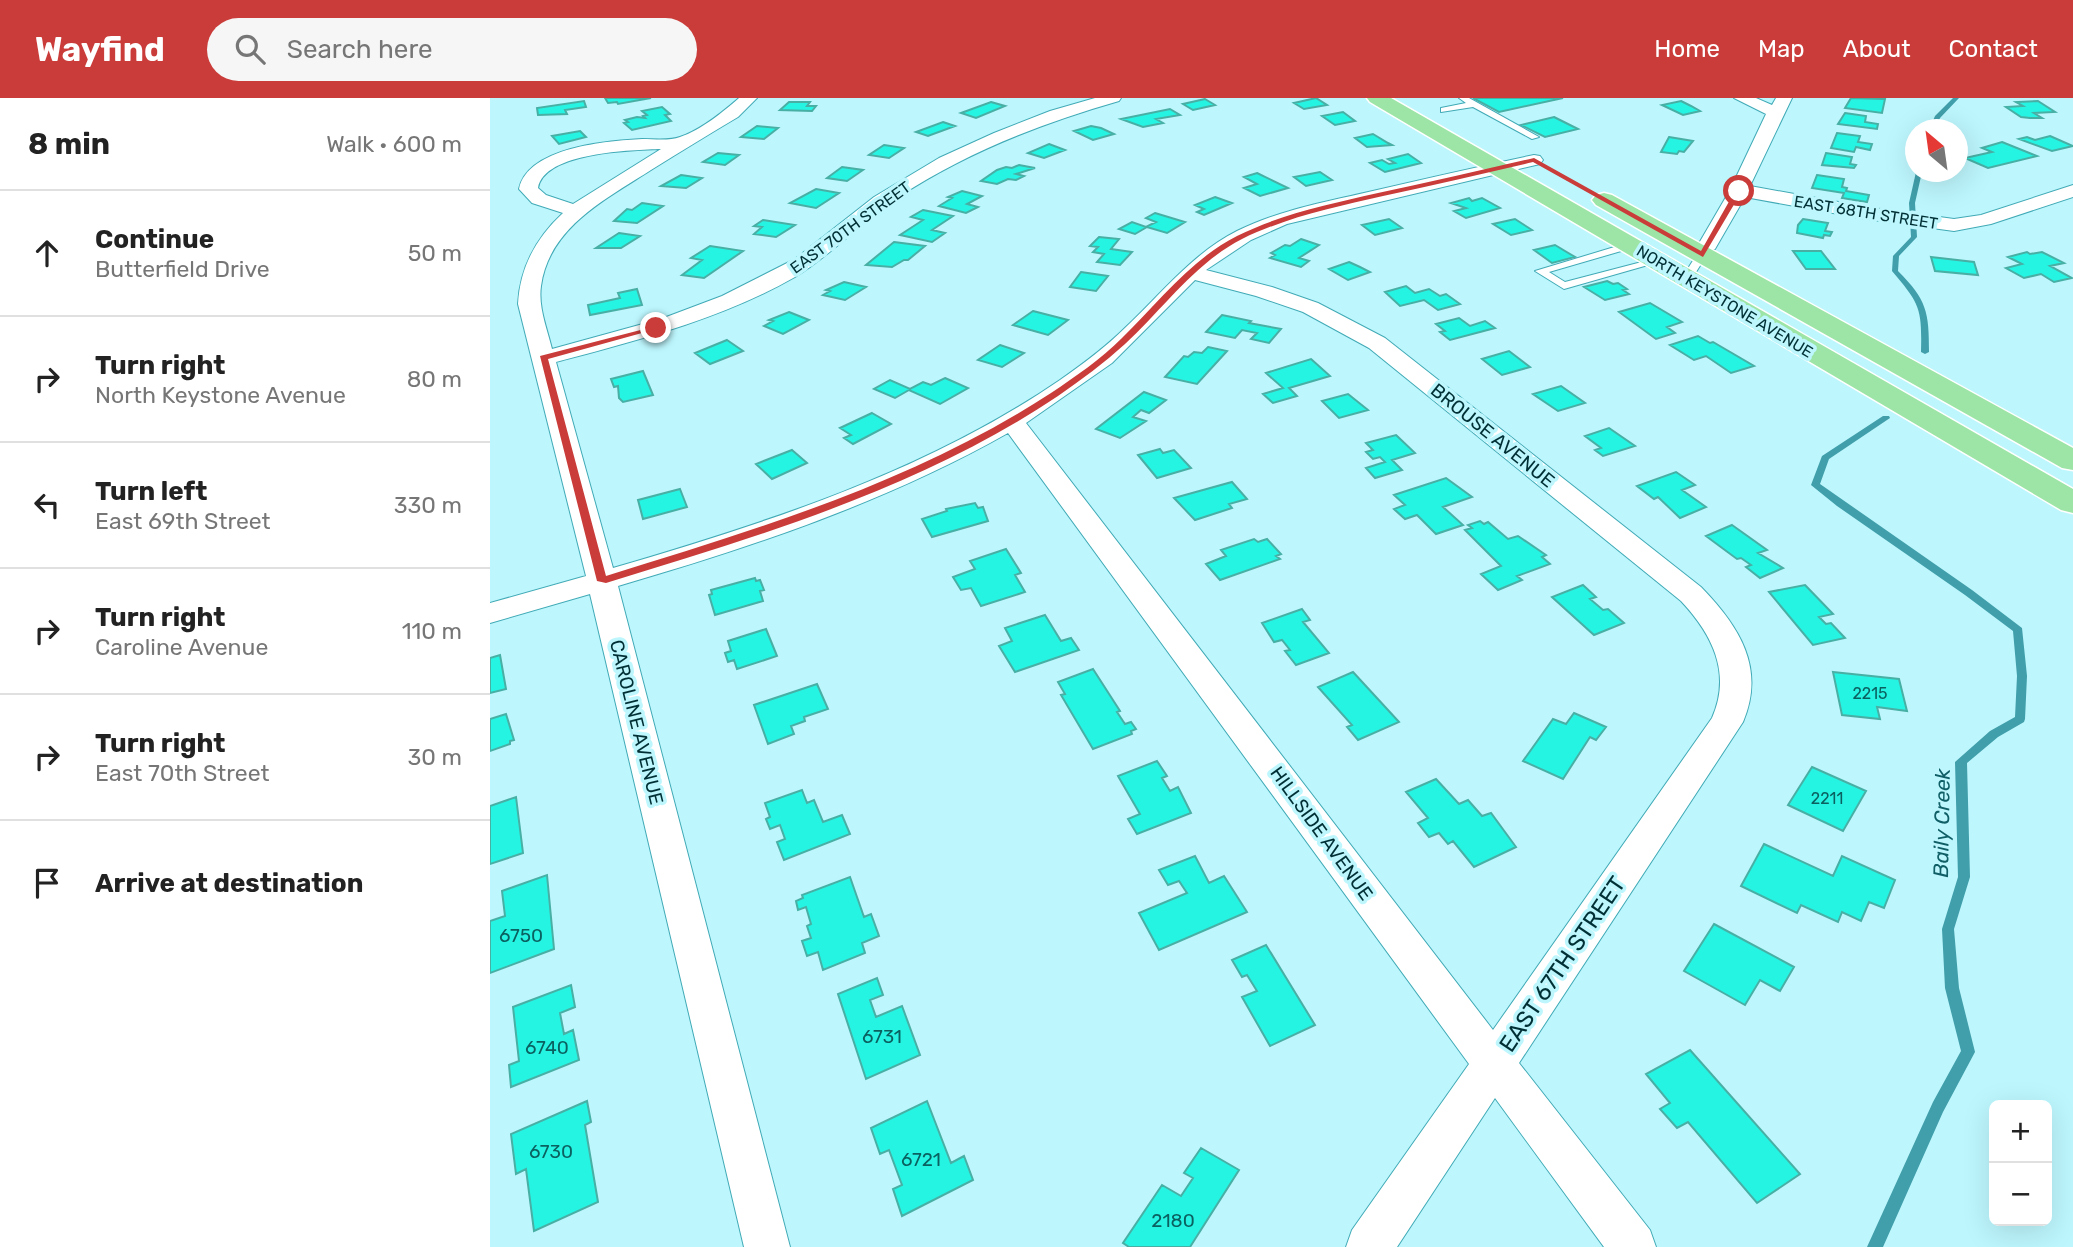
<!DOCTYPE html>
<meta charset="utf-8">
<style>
body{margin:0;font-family:Rubik,sans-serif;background:#f6f6f6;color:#222}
.controls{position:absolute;right:21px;bottom:21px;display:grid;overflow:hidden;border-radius:10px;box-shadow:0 7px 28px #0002}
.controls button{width:63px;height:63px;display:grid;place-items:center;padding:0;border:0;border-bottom:2px solid #e0e0e0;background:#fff;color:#222;font:35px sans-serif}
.compass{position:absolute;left:1415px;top:21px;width:63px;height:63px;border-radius:50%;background:#fff;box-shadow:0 7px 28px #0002;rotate:331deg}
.stop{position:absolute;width:21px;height:21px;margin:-16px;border:5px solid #ca3c39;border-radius:50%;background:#fff}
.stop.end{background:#ca3c39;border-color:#fff;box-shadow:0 2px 7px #0008}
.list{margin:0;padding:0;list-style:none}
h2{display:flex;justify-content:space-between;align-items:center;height:91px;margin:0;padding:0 28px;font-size:30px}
h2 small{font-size:23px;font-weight:400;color:#767676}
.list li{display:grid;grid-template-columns:46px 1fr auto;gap:21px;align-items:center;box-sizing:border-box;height:126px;padding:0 28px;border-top:2px solid #e0e0e0}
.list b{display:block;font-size:26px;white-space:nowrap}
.list p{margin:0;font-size:23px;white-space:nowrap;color:#767676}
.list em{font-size:23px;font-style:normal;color:#767676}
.icon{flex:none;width:38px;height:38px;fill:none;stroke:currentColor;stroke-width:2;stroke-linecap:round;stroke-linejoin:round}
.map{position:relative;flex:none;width:1583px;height:1149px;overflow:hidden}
header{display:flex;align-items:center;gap:42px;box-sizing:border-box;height:98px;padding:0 35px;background:#ca3c39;color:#fff}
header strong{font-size:33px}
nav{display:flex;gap:38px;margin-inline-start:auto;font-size:24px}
.search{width:490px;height:63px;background:#f6f6f6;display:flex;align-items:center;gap:18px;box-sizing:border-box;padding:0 24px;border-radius:38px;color:#767676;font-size:26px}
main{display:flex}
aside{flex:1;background:#fff}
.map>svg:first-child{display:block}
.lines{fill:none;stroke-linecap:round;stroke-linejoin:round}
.stream{fill:#409faa;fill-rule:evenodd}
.building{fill:#26f4e3;stroke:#48afa5;stroke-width:2}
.service-casing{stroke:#40aab6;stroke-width:2}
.minor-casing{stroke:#40aab6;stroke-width:2}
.primary-casing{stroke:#fff;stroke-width:3}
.service{fill:#fff;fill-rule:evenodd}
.minor{fill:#fff;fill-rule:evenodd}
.primary{fill:#9de5a6;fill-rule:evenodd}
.route{fill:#ca3c39}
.labels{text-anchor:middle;stroke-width:7;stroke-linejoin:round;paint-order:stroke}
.far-street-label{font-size:16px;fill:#003035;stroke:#bdf6fd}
.number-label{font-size:16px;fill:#0a6160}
.street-label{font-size:19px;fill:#003035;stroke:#bdf6fd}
.near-number-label{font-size:19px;fill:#0a6160}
.water-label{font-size:21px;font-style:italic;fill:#105f67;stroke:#bdf6fd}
.near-street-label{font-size:23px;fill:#003035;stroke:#bdf6fd}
</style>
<header>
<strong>Wayfind</strong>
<div class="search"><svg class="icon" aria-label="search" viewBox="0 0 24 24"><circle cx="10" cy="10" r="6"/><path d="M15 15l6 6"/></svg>Search here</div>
<nav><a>Home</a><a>Map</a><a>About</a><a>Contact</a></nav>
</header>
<main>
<aside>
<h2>8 min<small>Walk · 600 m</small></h2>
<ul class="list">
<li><svg class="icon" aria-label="ahead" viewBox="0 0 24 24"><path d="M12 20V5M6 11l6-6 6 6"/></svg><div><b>Continue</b><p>Butterfield Drive</p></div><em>50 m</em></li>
<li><svg class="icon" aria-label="right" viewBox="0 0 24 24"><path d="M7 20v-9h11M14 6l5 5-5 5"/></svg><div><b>Turn right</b><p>North Keystone Avenue</p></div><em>80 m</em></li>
<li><svg class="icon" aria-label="left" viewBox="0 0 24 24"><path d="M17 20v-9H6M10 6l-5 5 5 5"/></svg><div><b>Turn left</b><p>East 69th Street</p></div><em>330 m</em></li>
<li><svg class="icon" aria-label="right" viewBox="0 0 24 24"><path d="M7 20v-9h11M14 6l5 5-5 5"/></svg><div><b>Turn right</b><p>Caroline Avenue</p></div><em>110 m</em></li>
<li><svg class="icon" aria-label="right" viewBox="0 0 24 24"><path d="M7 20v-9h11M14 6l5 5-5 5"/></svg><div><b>Turn right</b><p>East 70th Street</p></div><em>30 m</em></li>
<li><svg class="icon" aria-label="arrive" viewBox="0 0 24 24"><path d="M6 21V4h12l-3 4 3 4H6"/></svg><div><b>Arrive at destination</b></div></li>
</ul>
</aside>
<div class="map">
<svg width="1583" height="1149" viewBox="0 0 1583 1149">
<rect width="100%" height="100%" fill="#bdf6fd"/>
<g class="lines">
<path class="stream" d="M1463,0h6l-19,20 -5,12h-6l6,-14z
M1426,74h6l-7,31 2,34 -18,19 -1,15c29,29 31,41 31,81l-4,2 -4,-2c1,-44 -1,-48 -29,-81l1,-15 18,-19 -2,-34z
M1393,318h6l1,2 -61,41 -9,25 152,106 50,38 5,48 -2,43 -1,3 -26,15 -31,26 3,114 -16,52 5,59 16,64 -32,60 -60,135h-16l66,-145 28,-51 -16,-63 -3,-59 16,-52 -3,-115 35,-31 25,-14 2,-41 -4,-45 -48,-36 -128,-89 -26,-21 11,-29z"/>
</g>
<path class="building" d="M115,0h46l-33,6 -1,-2 -9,1z
M826,0l11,7 -23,4 -10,-6z
M983,0h90l-64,14z
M1361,0l34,1 -3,14 -37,-5z
M715,1l10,6 -22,5 -10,-6z
M94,3l2,6 -21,3 2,4 -29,1 -1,-7z
M1191,3l10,5 9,5 -17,4 -21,-10z
M1548,3l17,11 -21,1 8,5h-12l-9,-1 -15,-10 17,-1 -7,-4z
M299,4h21l-3,4h9l-4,5 -32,-1z
M501,4l14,4 -29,12 -15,-5z
M172,9l8,7 -5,1 6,6 -39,9 -8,-7 4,-1 -3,-2 12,-3 8,1 -2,-2 4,-1 -5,-4z
M680,11l10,6 -24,4 7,4 -20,4 -22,-8z
M853,14l12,9 -20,4 -13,-9z
M1355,15l21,3 -1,6 13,2 -1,5 -39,-5z
M1064,19l24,12 -33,8 -24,-12z
M453,24l12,4 -27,10 -12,-4z
M267,28l21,2 -14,11 -23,-2z
M601,28l10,2 13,6 -21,6 -19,-9z
M90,33l6,6 -27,7 -7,-8z
M1347,35l23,3 -2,6 14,2 -2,6 -14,-3 -2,5 -23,-4z
M883,36l15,9 4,2 -25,2 -12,-9z
M1560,38l23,10 -21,5 -33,-12 8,-2 8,3z
M1179,39l24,4 -9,11 -5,-1 -2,3 -16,-2z
M1512,44l35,14 -49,12 -23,-10 27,-6 -10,-4z
M559,46l16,6 -21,8 -16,-5z
M394,47l20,3 -15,10 -20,-3z
M228,55l21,2 -14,10 -22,-3z
M1336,55l26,4 -2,7 6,1 -2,3 -32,-3z
M918,56l13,9 -36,9 -15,-9 12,-3 7,4 6,-1 -7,-4z
M529,67l16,3 -19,6 8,2 -8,4 -8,-1 -11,5 -16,-3 16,-11 9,-3 6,1z
M352,69l21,3 -16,11 -20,-3z
M830,74l12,8 -26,6 -12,-9z
M767,75l31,15 -28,8 -16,-8 13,-4 -13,-7z
M191,77l21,3 -16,10 -25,-2z
M1327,77l27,4 -2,8 5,1 -1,3 23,4 -2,7 -25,-4 2,-5 -32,-5z
M326,91l23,4 -23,15 -26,-5z
M472,93l20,5 -15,8 11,3 -12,6 -27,-7 13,-8 -4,-1z
M725,99l17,6 -28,12 -7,-3 7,-3 -9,-4z
M979,100l3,3 10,-3 18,10 -34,10 -12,-7 12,-3 -15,-5z
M152,105l21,3 -26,17 -23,-2 13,-12 5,1z
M433,112l30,6 -21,14 13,3 -13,9 -32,-7 23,-15 -12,-3z
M665,115l30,9 -18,11 -20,-6 -12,7 -16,-5 13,-7 14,5 10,-5 -10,-4z
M899,121l13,9 -27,7 -13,-10z
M1025,121l17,11 -21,5 -18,-11z
M1313,121l25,4 -3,8 7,1 -2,4 -6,-1 -1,3 -26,-5 1,-8z
M273,122l32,5 -19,12 -22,-3 8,-7 -8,-1z
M129,135l21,3 -19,12h-25z
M609,139l20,2 -8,10 21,3 -12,13 -23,-3 7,-8 -11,-2 5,-5 -8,-1z
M811,141l18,6 -20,13 10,3 -8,6 -31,-9 5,-3 -4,-2 14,-8 5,1z
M404,144l31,4 -17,14h-4l-12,7 -26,-2z
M1065,147l20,12 -23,6 -18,-13z
M220,148l33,5 -39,27 -22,-3 20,-15 -11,-2z
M1303,153h28l14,18h-29z
M1537,154l3,2 12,-2 22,11 -14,3 22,12 -18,4 -13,-8 -17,4 -18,-10 16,-4 -14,-7z
M1441,159l43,5 4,13 -43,-4z
M859,164l11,5 10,5 -22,8 -19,-11z
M591,174l27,4 -12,15 -26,-4z
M1117,183l6,3 5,-1 9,6 -4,1 6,4 -24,6 -21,-13z
M354,184l22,5 -21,13 -22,-5 7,-4 -4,-1z
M916,188l9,7 14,-4 11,7 6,-2 14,10 -22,6 -14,-10 -24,6 -15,-14z
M147,191l5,16 -52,10 -2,-10 32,-7 -2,-5z
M1160,205l32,19 -15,5 8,6 -19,6 -37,-27z
M543,213l35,9 -20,15 -35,-10z
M299,214l20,8 -26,14 -19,-8 9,-5 -4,-1z
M732,217l29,6 -2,2 32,6 -12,14 -18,-4 6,-6 -15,-3 -7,8 -29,-6z
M969,220l11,8 15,-5 10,7 -45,12 -10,-8 5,-1 -9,-7z
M1208,238l12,7 3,-1 41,24 -23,7 -25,-17 -12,4 -24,-15z
M237,242l16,11 -33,13 -15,-11z
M510,247l24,8 -22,14 -24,-7z
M718,249l19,4 -30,33 -32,-7 19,-21 4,1 6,-5 8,1z
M1019,253l21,16 -28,8 -20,-16z
M821,261l19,17 -41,12 8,8 -24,7 -10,-9 20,-6 -17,-15z
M153,273l10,24 -30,7 -4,-4 -1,-12 -4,1 -3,-8z
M455,280l23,10 -28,16 -31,-14 -14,8 -21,-9 16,-9 20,9 13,-7 8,3z
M1071,288l24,17 -27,8 -25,-17z
M654,294l22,8 -17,13 -8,-3 -8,7 13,4 -26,17 -24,-9z
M858,296l20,16 -29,8 -17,-17z
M382,315l19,11 -38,20 -9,-6 7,-3 -11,-7z
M1119,330l26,18 -32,10 -8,-6 6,-2 -16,-12z
M906,337l19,18 -23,7 10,10 -27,8 -9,-10 19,-6 -5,-5 -7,2 -7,-7 7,-2 -7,-7z
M670,351l3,4 11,-3 17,18 -34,10 -19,-23z
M302,352l15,13 -35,16 -16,-15z
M1186,374l19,13 -13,5 24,17 -26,11 -22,-21 -4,2 -17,-13z
M956,380l26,19 -29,10 20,18 -27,9 -19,-19 -12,4 -11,-10 11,-4 -11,-10z
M742,384l15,17 -18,5 3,4 -37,12 -21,-22z
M190,391l7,18 -44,12 -5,-19z
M485,405l3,5 5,-1 5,14 -56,16 -10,-18 25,-8 -1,-2z
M990,423l4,3 4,-2 20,17 10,-3 28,19 -4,2 8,7 -33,12 5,4 -24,10 -17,-16 20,-8 -36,-36 7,-2 -4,-3z
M1242,427l35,25 -9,3 25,15 -23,10 -14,-11 5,-2 -10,-7 -4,1 -31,-23z
M764,441l4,3 9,-3 14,15 -5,2 4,3 -60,21 -14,-16 20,-8 -5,-6z
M516,451l15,24 -6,2 10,17 -44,14 -10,-18 -10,2 -8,-13 22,-8 -5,-8z
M265,480l1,3 4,-1 4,10 -4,1 3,10 -48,14 -6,-20 3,-1 -1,-4z
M1093,487l13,12 -6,2 13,11 5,-1 16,14 -30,12 -42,-38z
M1315,487l28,29 -14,3 7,7 5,-1 14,15 -32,7 -44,-53z
M812,511l8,11 -7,2 26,31 -33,12 -11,-14 5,-1 -8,-10 -8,2 -12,-19z
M555,517l16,26 10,-3 8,12 -64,22 -16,-26 13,-5 -7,-13z
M276,531l11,27 -40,13 -3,-9 -6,2 -3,-9 6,-2 -3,-10z
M10,557l6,34 -16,4v-35z
M603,571l27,42 -3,1 8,12 6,-2 5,7 -5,2 1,3 -39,15 -32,-54 4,-1 -7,-12z
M863,574l46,50 -41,18 -11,-13 5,-2 -34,-38z
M1343,574l66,7 8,32 -30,-4 3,12 -38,-4z
M327,586l11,25 -24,8 1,4 -14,5 3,8 -26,10 -14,-39z
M1084,615l32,14 -10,13 -6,-3 -27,42 -40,-18 30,-42 13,5z
M16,616l8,26 -4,1v3l-20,7v-32z
M667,663l10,15 -5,2 8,13 8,-4 13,26 -54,21 -9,-15 12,-5 -22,-38z
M1322,669l54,24 -23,40 -55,-26z
M946,681l23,25 9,-4 14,16 9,-3 25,34 -42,20 -21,-26 -5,3 -9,-11 -10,4 -11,-14 10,-5 -22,-26z
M312,692l5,13 7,-3 9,22 19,-7 8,19 -66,26 -7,-18 8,-3 -5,-14 -10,4 -4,-10 4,-2 -5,-14z
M26,699l7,56 -33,11v-58z
M1274,746l69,32 9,-20 53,24 -11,28 -15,-6 -8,19 -19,-9 -4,10 -37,-17 -4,8 -56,-27z
M705,758l14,27 15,-7 23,36 -88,38 -20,-37 48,-20 -8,-12 -11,4 -9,-15z
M57,777l7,74 -64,24v-52l15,-5 -3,-25z
M360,779l14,40 7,-3 8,22 -17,7 3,10 -42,17 -5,-18 -11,4 -5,-15 9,-3 -4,-12 4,-2 -5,-17 -8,3 -2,-9 7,-3 -1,-3z
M1224,826l80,43 -14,24 -20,-11 -15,25 -61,-34z
M776,847l49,80 -45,21 -28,-49 15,-6 -10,-16 -5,2 -10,-17z
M387,880l6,17 -13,5 6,17 26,-11 18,49 -54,24 -28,-85z
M81,887l4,22 -15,6 4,21 9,-4 6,30 -68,27 -2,-22 10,-4 -6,-54z
M1200,952l110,124 -43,29 -69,-81 -11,6 -17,-19 10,-6 -24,-29z
M97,1003l4,21 -6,3 13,77 -64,29 -8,-62 -10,5 -5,-40z
M437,1003l24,62 13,-7 9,24 -71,36 -9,-27 9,-4 -13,-35 -9,4 -9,-26z
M711,1050l38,22 -49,77h-61l-6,-4 39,-58 19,11 12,-18 -9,-5z"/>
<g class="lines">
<defs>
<path id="service" d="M969,0h10l70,39 -7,2 -59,-32 -32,5v-4l25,-5z
M1141,144l5,3 -1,2 -86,25 16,10 92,-24 5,3 -98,28 -29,-18z
M1214,145l9,2 -22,35h-8l-1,-2z"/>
<path id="minor" d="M249,0h18l-19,19c-29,17 -58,35 -87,53 -45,29 -102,57 -110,116 -3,21 6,42 11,63l109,-30 61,-23 73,-37 79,-62 65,-39 55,-25 56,-22 45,-13h26l-2,3c-77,22 -152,51 -219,95 -37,24 -67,58 -105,81 -74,42 -157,63 -239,85l57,206c154,-45 313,-96 447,-188 23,-16 46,-33 66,-53 36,-34 66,-73 111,-96 40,-20 84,-28 127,-38 56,-13 113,-26 170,-38l6,1 3,4 -3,4 -253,60 -36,16 -45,30 66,17 46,16 67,35 316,249c38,39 65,81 42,135l-224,341 131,167 6,17h-52l-109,-149 -98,149h-51l6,-17 117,-166 -461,-631c-122,69 -256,114 -390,153l172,661h-46l-154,-653 -100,29v-20l96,-27 -68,-272c2,-37 18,-66 45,-91l-31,-10 -13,-14c9,-42 88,-48 123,-50 12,0 28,2 38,-2 21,-7 43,-25 59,-39zM171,51l-88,55 -27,-9 -8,-7c6,-36 95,-38 123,-39zM705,182l61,16 47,16 66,36 312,253c31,33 51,72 31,117l-219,312 -467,-607 86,-60z
M1244,0h22l16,7 4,-7h16l-42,88 116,21 88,12 27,-4 92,-30v12l-82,27 -37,7 -88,-12 -121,-22 -30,52h-14l-3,-4 32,-55 36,-76z"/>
<path id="primary" d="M877,0h24l682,391v24l-12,-3 -691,-408z
M1114,95l8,2 461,253v22l-11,-2 -466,-263 -4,-5 4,-5z"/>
</defs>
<use href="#service" class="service-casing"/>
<use href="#minor" class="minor-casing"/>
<use href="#primary" class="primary-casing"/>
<use href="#service" class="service"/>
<use href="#minor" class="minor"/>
<use href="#primary" class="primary"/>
</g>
<path class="route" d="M1044,60l167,93 34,-60h7l-39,66 -170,-95c-50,12 -100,23 -150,34 -48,11 -96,21 -141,43 -47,24 -79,70 -117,105 -21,19 -44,36 -67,52 -137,92 -296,139 -452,187l-9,-2 -57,-225 116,-30 4,2 -112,31 58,217c155,-48 308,-94 445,-183 24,-16 50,-34 71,-55 36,-35 69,-79 115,-102 44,-22 93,-32 141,-43 52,-11 104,-23 156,-35z"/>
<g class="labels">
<g class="far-street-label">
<text transform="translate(1376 114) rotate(9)" y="6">EAST 68TH STREET</text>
<text transform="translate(360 129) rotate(-36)" y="6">EAST 70TH STREET</text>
<text transform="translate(1235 203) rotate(31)" y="6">NORTH KEYSTONE AVENUE</text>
</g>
<g class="number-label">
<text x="1380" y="601">2215</text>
<text x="1337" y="706">2211</text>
</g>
<g class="street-label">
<text transform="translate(1003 337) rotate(39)" y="7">BROUSE AVENUE</text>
<text transform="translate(147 624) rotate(76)" y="7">CAROLINE AVENUE</text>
<text transform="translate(832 735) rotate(54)" y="7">HILLSIDE AVENUE</text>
</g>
<g class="near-number-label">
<text x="31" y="844">6750</text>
<text x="392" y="945">6731</text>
<text x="57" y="956">6740</text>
<text x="61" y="1060">6730</text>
<text x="431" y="1068">6721</text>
<text x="683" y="1129">2180</text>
</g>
<g class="water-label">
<text transform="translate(1452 725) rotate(-89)" y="7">Baily Creek</text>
</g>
<g class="near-street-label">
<text transform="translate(1072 866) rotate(-56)" y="8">EAST 67TH STREET</text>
</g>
</g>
</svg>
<div class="controls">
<button>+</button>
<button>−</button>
</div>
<svg class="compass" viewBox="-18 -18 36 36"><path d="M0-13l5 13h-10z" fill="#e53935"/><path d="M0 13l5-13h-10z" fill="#767676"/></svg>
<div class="stop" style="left:1249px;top:93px"></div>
<div class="stop end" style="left:166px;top:230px"></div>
</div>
</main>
